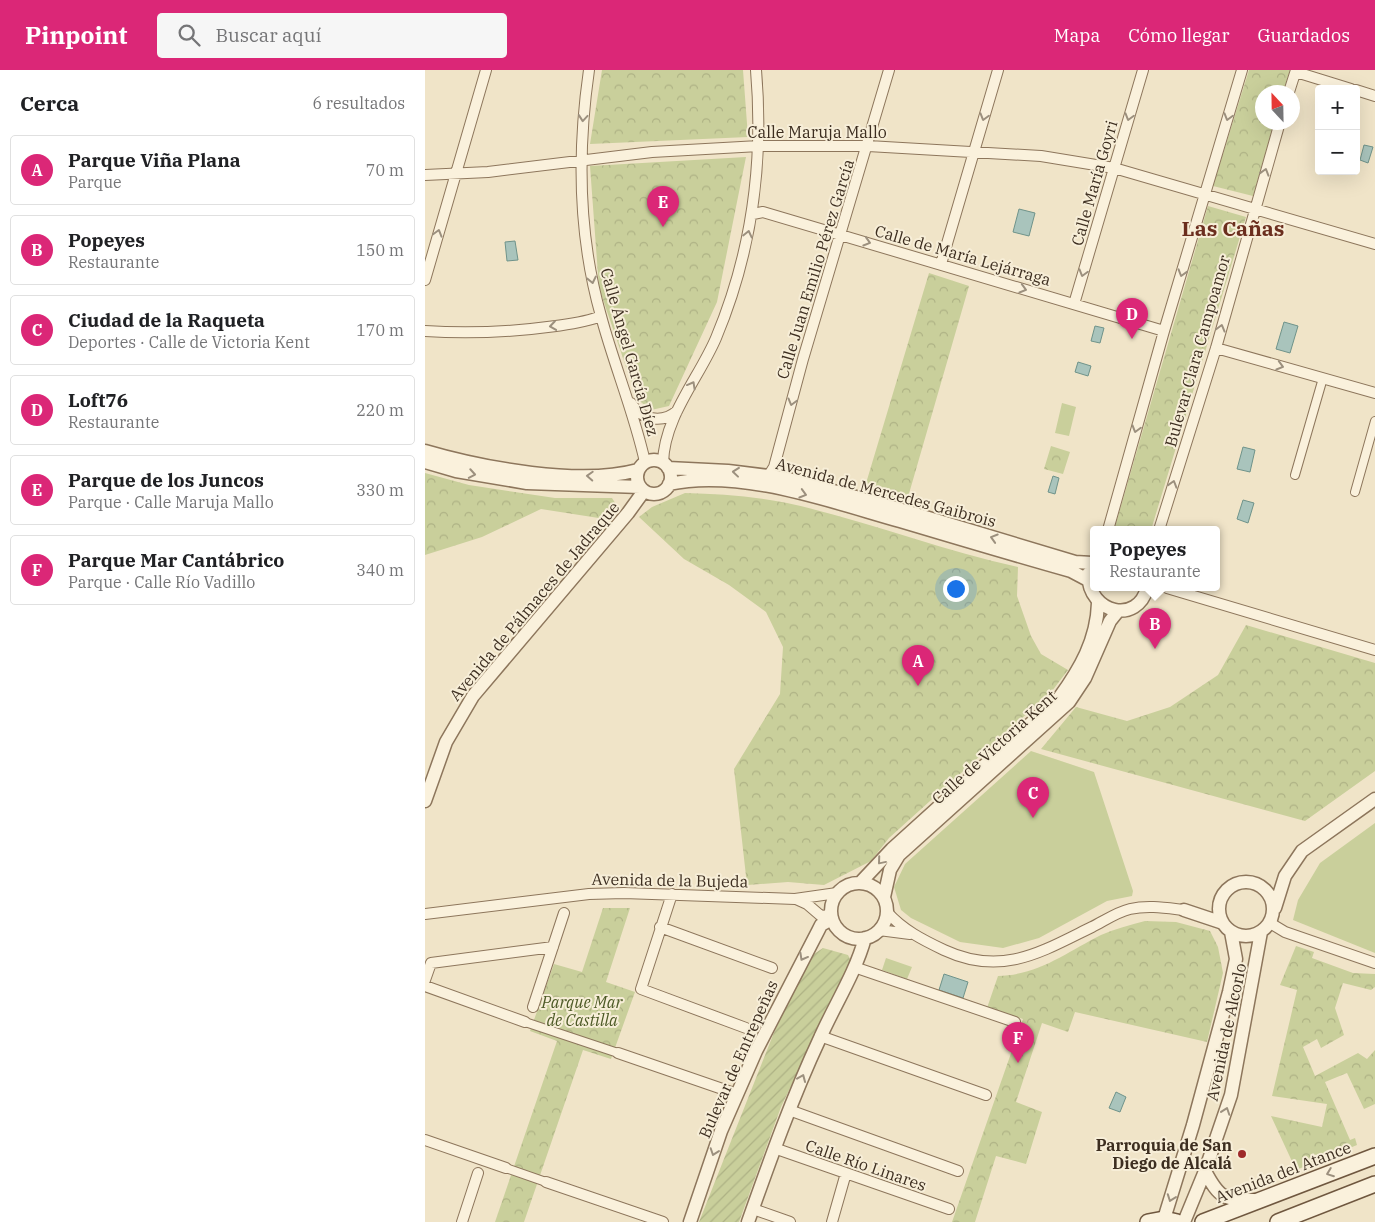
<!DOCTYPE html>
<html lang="es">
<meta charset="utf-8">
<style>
body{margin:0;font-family:"IBM Plex Serif",serif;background:#f6f6f6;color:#202124}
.controls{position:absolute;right:15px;top:15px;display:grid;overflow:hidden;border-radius:5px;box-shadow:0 5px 20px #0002}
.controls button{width:45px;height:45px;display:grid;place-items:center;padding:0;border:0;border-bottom:1px solid #e0e0e0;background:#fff;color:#202124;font:25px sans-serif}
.compass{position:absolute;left:830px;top:15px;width:45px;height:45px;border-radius:50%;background:#fff;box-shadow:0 5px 20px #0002;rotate:338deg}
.you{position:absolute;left:530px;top:518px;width:18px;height:18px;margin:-12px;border:4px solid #fff;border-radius:50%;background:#1a73e8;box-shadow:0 0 0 8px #1a73e833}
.badge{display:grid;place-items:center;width:32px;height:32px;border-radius:50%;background:#db2777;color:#fff;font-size:16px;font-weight:700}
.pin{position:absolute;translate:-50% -41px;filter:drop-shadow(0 1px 2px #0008)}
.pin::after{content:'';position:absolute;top:26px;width:18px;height:15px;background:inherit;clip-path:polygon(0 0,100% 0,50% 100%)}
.popup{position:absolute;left:665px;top:456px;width:130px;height:65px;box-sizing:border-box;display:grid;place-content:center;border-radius:5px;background:#fff;filter:drop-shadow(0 1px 4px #0005);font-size:16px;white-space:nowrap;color:#757577}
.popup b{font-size:19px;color:#202124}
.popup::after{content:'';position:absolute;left:50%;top:100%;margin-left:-10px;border:10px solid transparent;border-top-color:#fff}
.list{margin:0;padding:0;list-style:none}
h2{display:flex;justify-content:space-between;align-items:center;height:65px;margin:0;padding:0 20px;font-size:21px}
h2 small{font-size:16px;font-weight:400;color:#757577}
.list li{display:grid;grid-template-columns:32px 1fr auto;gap:15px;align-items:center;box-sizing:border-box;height:70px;margin:0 10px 10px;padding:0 10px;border:1px solid #e0e0e0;border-radius:5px}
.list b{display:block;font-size:19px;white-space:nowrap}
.list p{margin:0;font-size:16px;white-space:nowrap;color:#757577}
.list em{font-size:16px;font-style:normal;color:#757577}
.icon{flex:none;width:28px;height:28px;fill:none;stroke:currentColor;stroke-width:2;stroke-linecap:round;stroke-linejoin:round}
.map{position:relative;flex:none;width:950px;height:1152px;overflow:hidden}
header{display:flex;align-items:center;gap:30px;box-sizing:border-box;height:70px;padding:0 25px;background:#db2777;color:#fff}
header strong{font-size:24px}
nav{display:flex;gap:28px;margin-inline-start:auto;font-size:18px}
.search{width:350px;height:45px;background:#f6f6f6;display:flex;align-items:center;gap:12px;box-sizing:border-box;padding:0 18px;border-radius:5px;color:#757577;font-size:19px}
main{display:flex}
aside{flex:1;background:#fff}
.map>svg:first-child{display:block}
.grass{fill:#c9cf9b}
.forest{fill:url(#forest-crowns)}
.garden{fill:url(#garden-furrows)}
.water{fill:#a9c4bc;stroke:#6f938a}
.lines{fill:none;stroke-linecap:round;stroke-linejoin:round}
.pedestrian-casing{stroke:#8d765c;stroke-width:10}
.minor-casing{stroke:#8d765c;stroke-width:12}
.tertiary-casing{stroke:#8d765c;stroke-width:15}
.secondary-casing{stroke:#6f573f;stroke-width:18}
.pedestrian{stroke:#faf1dc;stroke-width:8}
.minor{stroke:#faf1dc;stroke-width:10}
.tertiary{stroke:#faf1dc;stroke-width:12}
.secondary{stroke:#faf1dc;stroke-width:15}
.oneway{stroke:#9c907e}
.poi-dot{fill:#9e2a2b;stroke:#f7eed8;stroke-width:2}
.labels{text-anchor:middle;stroke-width:4;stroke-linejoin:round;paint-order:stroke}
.street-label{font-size:16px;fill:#3d2e20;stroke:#f7eed8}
.park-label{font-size:16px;font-style:italic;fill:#4d5a26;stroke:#f7eed8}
.poi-label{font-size:16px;font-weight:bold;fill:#3d2e20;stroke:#f7eed8;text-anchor:end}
.district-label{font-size:21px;font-weight:bold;fill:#6b2e1e;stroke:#f7eed8}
</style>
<header>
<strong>Pinpoint</strong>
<div class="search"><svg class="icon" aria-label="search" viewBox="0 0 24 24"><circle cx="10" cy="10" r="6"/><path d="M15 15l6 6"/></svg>Buscar aquí</div>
<nav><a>Mapa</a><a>Cómo llegar</a><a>Guardados</a></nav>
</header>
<main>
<aside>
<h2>Cerca<small>6 resultados</small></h2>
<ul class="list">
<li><span class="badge">A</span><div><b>Parque Viña Plana</b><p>Parque</p></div><em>70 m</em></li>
<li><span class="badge">B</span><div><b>Popeyes</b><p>Restaurante</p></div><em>150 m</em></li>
<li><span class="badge">C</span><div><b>Ciudad de la Raqueta</b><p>Deportes · Calle de Victoria Kent</p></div><em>170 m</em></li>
<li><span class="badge">D</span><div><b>Loft76</b><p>Restaurante</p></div><em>220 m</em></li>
<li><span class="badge">E</span><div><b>Parque de los Juncos</b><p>Parque · Calle Maruja Mallo</p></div><em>330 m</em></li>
<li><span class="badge">F</span><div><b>Parque Mar Cantábrico</b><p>Parque · Calle Río Vadillo</p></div><em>340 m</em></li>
</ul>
</aside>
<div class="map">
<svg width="950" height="1152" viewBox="0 0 950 1152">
<defs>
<pattern id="forest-crowns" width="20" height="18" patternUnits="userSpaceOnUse" patternTransform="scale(1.25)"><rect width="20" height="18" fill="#c9cf9b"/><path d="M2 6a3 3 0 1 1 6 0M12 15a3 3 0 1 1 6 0" fill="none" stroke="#aeb285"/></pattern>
<pattern id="garden-furrows" width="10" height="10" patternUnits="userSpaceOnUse" patternTransform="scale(1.25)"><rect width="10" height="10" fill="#c9cf9b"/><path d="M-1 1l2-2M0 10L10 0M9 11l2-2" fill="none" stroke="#aeb285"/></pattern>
</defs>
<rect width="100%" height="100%" fill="#f0e4c8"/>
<path class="grass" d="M637,333l14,4 -7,29 -14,-3z
M606,681l63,21 39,119 -1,5 -25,5 -68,37 -36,10 -43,-6 -49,-24 -10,-8 -7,-23 11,-23z
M950,753v130l-82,-33 5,-20 22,-37z
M461,888l26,9 -5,12 -25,-9z"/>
<path class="forest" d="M177,0h141l5,67 -158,7z
M824,0h41l-7,22h-20v30l11,1 -21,73 -40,-10z
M321,87l-29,145 -48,104 -18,4 -14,-11 -38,-111 -9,-122z
M783,136l38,11 -95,313h-37z
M504,203l40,13 -63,218 -42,-14z
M626,376l19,6 -7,22 -19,-5z
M0,403l44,12 86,13h57l5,8 -12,13 -64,-10 -59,28 -57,18z
M260,423c34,1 68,3 102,10 78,17 153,47 231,64l-1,29 14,40 10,18 27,16 -16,21 -163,147 -18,23 -47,24 -36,-3 -41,3 -13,-116 46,-75 3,-47 -17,-35 -37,-27 -45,-26 -45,-42 13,-10z
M821,555l129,38v108l-70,50 -264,-72 35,-42 51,14 43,-14 48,-32z
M178,838h27l-24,74 29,10 -24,67 -28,-9 -59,172h-29l62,-181 -27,-10 24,-67 28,8z
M720,851l31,1 34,9 8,16 5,26 -16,69 -132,-30 -7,20 -26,-9 -26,79 26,10 -16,52 -30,-8 -21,66h-23l71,-203 -36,-11 11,-32c41,-1 69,-24 103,-41 14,-6 29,-10 44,-14z
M871,876l18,6 -2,6 41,15 22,1v13l-4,3 -28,-7 -8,25 9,27 -23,13 -4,-9 -14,8 12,29 43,-23 9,6 8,-9v54l-11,5 -17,-36 -22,9 25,58 5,-2 2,7 -61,25 -25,-54 51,11 5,-23 -55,-8 25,-106 -17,-5z"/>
<path class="garden" d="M398,878l25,7 3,6 -70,146 -42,115h-40l74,-187 30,-66 11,-15z"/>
<path class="water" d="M939,75l9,2 -5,16 -8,-3z
M594,139l16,4 -6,23 -16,-4z
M90,171l3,19 -11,1 -2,-19z
M859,252l14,4 -8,27 -14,-4z
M670,256l9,2 -4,15 -9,-2z
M653,292l13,4 -3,10 -13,-4z
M818,377l12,3 -5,22 -13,-3z
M628,406l6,2 -4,16 -7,-2z
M818,430l11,3 -6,20 -11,-4z
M519,904l24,8 -5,16 -24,-8z
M691,1022l10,5 -6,15 -11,-4z"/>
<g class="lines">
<defs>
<path id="pedestrian" d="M870,405l28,-97
M930,422l20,-71
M100,952l93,31
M81,1098l40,14"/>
<path id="minor" d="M164,0c-12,83 -11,165 12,246 13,49 33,96 44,146
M871,2l55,17
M931,20l19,6
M864,22l7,-22
M0,105l63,-3 164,-20 107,-6h109l173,10 73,12 261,76
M328,144l10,-2 401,119
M516,194l57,-194
M0,210l61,-210
M649,234l69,-234
M0,261c44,3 87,1 131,-5 14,-2 31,-4 45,-10
M791,278l159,45
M206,333c10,17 31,21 46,8
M238,393c1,-46 36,-85 53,-125 36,-86 48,-175 40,-268
M344,405l5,-8 29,-108 86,-289
M683,460l56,-199 78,-261
M734,460l57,-182 64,-226
M742,518l208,62
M721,522l13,-4
M247,824l-31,95 105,39
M371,829l11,5 14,12 10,-1
M462,842c16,18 36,28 57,38 58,27 97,2 148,-23 12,-6 25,-15 38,-18 18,-4 36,-1 54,1
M0,844l164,-20 35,-1 171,6 42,-6
M845,853l15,9 90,31
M235,857l112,41
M454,860l31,4
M432,898l158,54
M0,910l6,-17 122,-16
M0,916l100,36
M108,937l31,-94
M395,966l166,59
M193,983l119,41
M364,1040l169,61
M0,1070l81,28
M349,1078l175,61
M121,1112l117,40
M328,1139l37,13
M37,1152l16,-49
M407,1152l14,-49"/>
<path id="tertiary" d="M0,381c58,17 155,35 213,19
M212 407a17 17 0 1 1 34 0a17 17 0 1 1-34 0Z
M0,392l31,9 71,12 113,4
M243,398l60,3 57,7 97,26 193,58 17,1
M244,414c70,-16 163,18 231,37 57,17 114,34 171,50l17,9
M663,504c1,41 50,50 59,14
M0,731l21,-59 27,-46 155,-183 13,-18 1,-6
M794 839a27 27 0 1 1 54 0a27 27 0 1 1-54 0Z
M406 841a28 28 0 1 1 56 0a28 28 0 1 1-56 0Z
M435,813l32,-34 167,-151c21,-29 38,-58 39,-95
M459,827l6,-27 9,-15 170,-153 16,-24 25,-57 8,-10
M850,838l10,-32 17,-25 73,-52
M759,840l39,13
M780,1101c14,27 19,29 49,29
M739,1149l29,-94 36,-133 7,-33 -5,-27
M265,1152l31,-91 35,-80 62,-120 3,-6 11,-6
M323,1152c22,-62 44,-124 72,-184 15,-34 35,-64 45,-100
M759,1152l21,-51 26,-76 30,-163"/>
<path id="secondary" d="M723,1152l16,-3 13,3
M778,1152l172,-66
M853,1152l97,-38"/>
</defs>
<use href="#pedestrian" class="pedestrian-casing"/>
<use href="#minor" class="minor-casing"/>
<use href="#tertiary" class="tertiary-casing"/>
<use href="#secondary" class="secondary-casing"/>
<use href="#pedestrian" class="pedestrian"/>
<use href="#minor" class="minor"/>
<use href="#tertiary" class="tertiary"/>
<use href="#secondary" class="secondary"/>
</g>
<defs><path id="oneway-chevron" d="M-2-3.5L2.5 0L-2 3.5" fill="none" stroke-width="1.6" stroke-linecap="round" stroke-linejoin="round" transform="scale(1.25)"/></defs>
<g class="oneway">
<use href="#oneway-chevron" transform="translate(559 47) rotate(106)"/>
<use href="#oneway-chevron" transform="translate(704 47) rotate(106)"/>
<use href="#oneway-chevron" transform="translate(803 47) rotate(106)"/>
<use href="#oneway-chevron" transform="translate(158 48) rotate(95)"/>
<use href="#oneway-chevron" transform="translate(840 102) rotate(-73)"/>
<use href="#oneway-chevron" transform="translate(13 163) rotate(-74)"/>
<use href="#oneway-chevron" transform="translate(323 164) rotate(-77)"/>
<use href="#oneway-chevron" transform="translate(442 172) rotate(17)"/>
<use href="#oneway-chevron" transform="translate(658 203) rotate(106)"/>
<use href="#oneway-chevron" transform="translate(757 203) rotate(107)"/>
<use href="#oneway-chevron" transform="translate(167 210) rotate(78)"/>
<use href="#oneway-chevron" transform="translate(598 219) rotate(16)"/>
<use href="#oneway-chevron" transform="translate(128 256) rotate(172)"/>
<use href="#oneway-chevron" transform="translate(796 258) rotate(-75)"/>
<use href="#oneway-chevron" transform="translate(855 296) rotate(16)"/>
<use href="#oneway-chevron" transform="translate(267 315) rotate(-61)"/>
<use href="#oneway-chevron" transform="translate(367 332) rotate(105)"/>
<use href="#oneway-chevron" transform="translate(711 359) rotate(106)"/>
<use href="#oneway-chevron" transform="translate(311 402) rotate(-174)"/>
<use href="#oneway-chevron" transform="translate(47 404) rotate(10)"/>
<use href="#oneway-chevron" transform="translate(165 406) rotate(-177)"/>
<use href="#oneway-chevron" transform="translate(748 414) rotate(-73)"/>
<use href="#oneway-chevron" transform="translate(378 424) rotate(16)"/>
<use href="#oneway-chevron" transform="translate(569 468) rotate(-163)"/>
<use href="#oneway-chevron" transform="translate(456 791) rotate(130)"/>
<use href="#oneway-chevron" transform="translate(378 887) rotate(119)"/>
<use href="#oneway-chevron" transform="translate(377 1008) rotate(-67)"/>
<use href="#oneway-chevron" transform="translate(801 1041) rotate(-71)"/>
<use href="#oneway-chevron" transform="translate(289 1082) rotate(109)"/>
<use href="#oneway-chevron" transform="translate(905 1103) rotate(159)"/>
<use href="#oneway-chevron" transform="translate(746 1128) rotate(110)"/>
</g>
<circle class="poi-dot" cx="817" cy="1084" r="5"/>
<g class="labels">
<g class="street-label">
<text x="392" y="68">Calle Maruja Mallo</text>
<text transform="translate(669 113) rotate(-74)" y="6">Calle María Goyri</text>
<text transform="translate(538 185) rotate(16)" y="6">Calle de María Lejárraga</text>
<text transform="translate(390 199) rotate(-73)" y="6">Calle Juan Emilio Pérez García</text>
<text transform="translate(772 281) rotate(-74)" y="6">Bulevar Clara Campoamor</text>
<text transform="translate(205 282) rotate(74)" y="6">Calle Ángel García Díez</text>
<text transform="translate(461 422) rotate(15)" y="6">Avenida de Mercedes Gaibrois</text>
<text transform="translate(109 531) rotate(-50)" y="6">Avenida de Pálmaces de Jadraque</text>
<text transform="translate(569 677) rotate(-42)" y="6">Calle de Victoria Kent</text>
<text transform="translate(245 810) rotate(1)" y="6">Avenida de la Bujeda</text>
<text transform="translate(801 962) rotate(-78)" y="6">Avenida de Alcorlo</text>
<text transform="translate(313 989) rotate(-66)" y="6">Bulevar de Entrepeñas</text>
<text transform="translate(441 1095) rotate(19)" y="6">Calle Río Linares</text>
<text transform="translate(858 1102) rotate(-21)" y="6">Avenida del Atance</text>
</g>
<g class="park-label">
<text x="157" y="938">Parque Mar<tspan x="157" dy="18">de Castilla</tspan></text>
</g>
<g class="poi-label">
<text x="807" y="1081">Parroquia de San<tspan x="807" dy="18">Diego de Alcalá</tspan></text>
</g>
<g class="district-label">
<text x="808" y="166">Las Cañas</text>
</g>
</g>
</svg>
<div class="controls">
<button>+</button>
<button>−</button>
</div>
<svg class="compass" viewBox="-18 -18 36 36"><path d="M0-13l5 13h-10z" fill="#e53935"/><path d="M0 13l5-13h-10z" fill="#757577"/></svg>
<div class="you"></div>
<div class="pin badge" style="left:493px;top:616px">A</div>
<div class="pin badge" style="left:730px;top:579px">B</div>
<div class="popup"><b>Popeyes</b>Restaurante</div>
<div class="pin badge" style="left:608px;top:748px">C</div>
<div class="pin badge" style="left:707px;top:269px">D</div>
<div class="pin badge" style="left:238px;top:157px">E</div>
<div class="pin badge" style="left:593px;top:993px">F</div>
</div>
</main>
